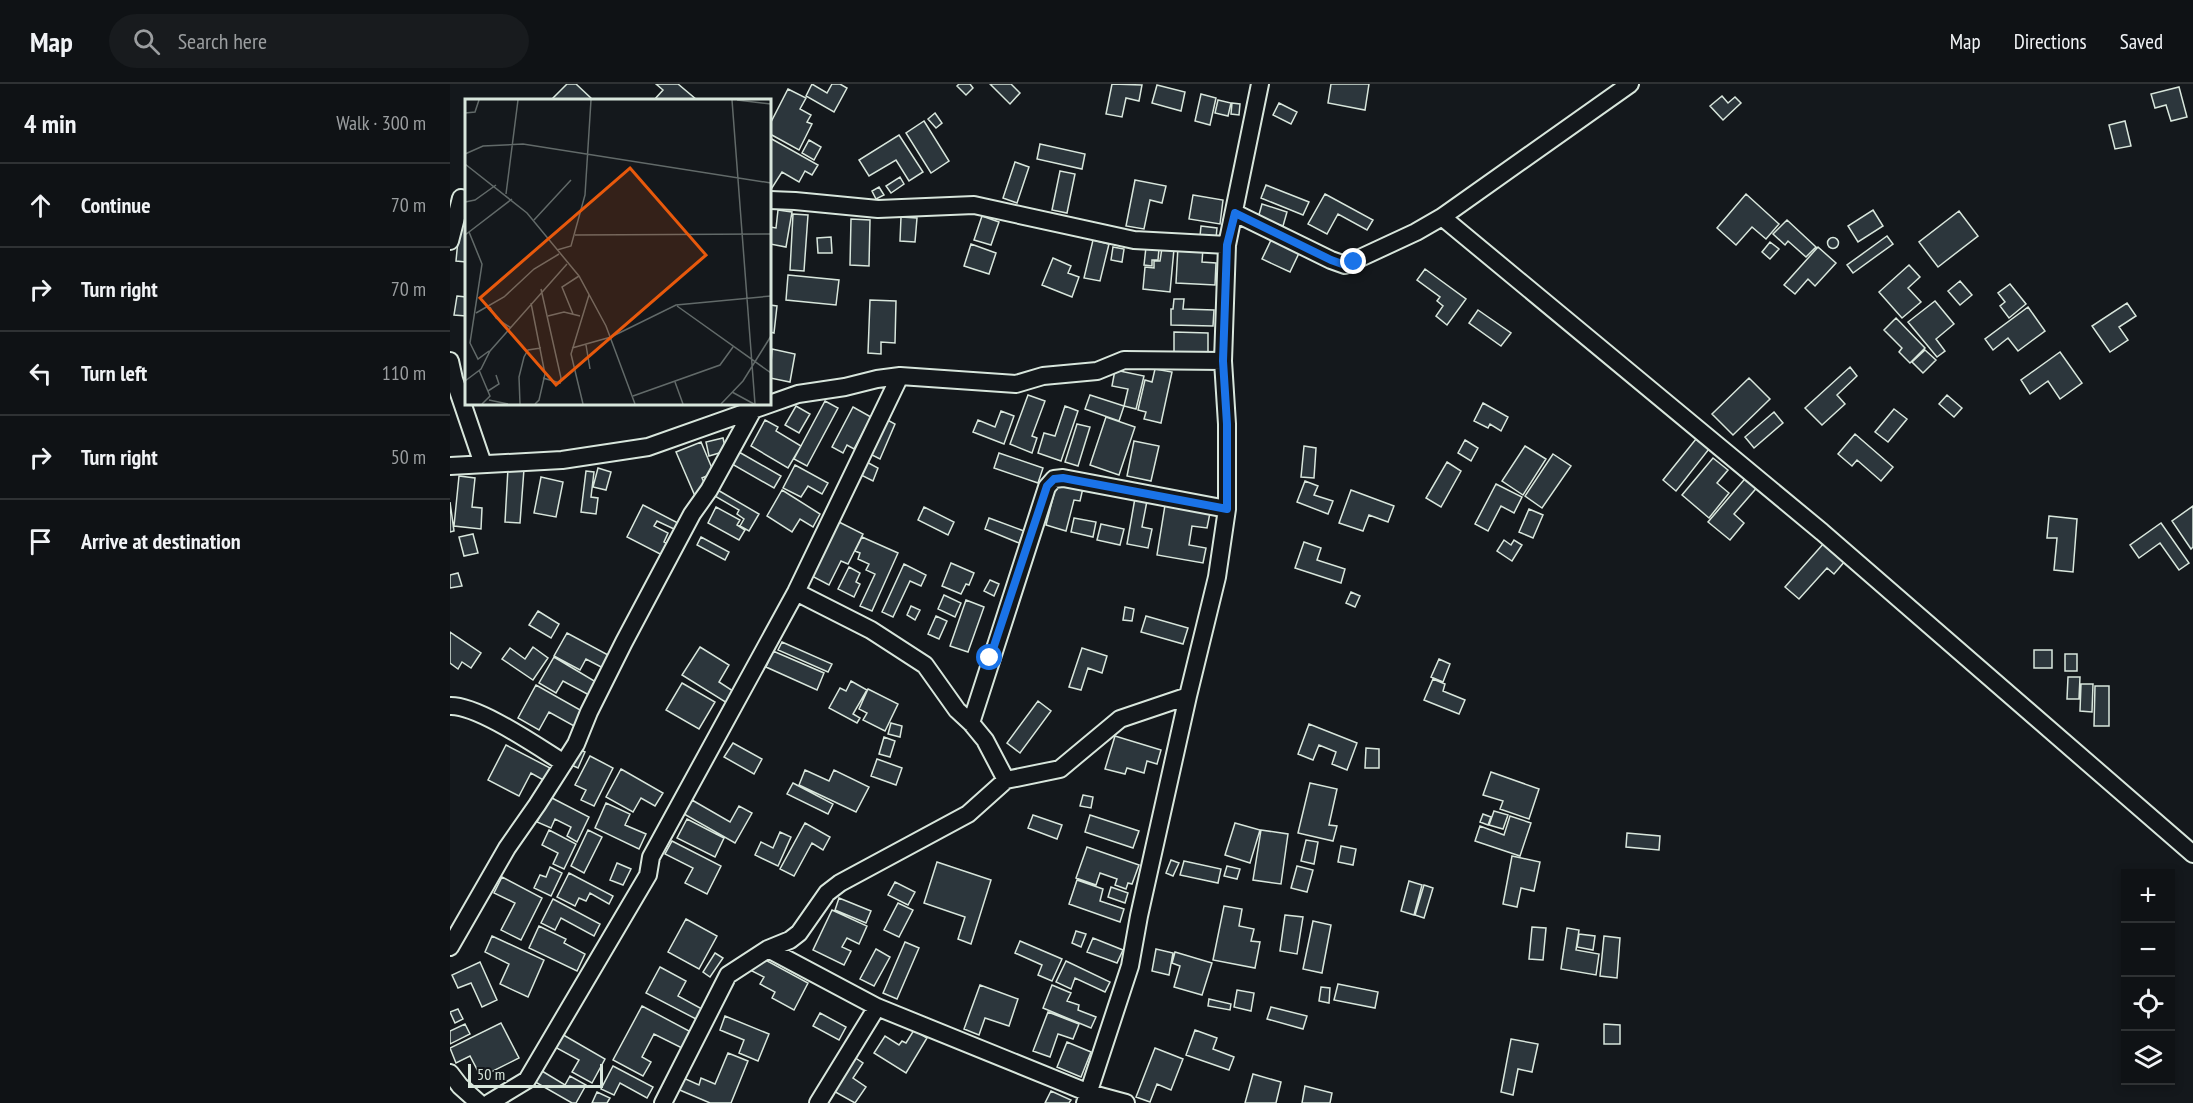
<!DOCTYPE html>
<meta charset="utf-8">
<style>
body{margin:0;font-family:"PT Sans Narrow",sans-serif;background:#181b1e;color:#f1f3f6}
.controls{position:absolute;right:18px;bottom:18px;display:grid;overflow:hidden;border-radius:0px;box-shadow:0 3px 9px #0003}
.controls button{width:54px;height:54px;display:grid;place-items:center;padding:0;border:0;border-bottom:2px solid #2f3234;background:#0f1215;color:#f1f3f6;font:30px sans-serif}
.scale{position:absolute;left:18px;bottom:15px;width:135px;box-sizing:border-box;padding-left:6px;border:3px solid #d8e6dc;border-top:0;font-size:16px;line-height:21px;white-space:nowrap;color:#d8e6dc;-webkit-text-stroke:4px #14181c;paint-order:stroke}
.stop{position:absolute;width:18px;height:18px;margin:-14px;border:4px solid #1a73e8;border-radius:50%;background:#fff}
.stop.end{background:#1a73e8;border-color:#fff;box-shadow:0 2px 6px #0008}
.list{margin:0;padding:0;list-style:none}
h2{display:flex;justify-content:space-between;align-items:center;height:78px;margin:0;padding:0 24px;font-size:26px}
h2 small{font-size:20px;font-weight:400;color:#9b9ea0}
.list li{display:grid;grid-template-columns:39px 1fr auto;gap:18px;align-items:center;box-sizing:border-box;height:84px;padding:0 24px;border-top:2px solid #2f3234}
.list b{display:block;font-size:22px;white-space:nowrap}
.list em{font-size:20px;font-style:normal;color:#9b9ea0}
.icon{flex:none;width:33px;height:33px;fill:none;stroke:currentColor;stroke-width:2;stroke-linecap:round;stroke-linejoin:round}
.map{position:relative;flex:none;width:1743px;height:1019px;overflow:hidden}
header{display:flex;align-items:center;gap:36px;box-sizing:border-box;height:84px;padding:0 30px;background:#0f1215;border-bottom:2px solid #2f3234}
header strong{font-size:28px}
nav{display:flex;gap:33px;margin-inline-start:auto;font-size:21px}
.search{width:420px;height:54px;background:#181b1e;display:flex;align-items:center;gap:15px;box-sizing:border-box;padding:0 21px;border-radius:33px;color:#9b9ea0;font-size:22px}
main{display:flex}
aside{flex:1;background:#0f1215}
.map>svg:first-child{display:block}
.building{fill:#2c363c;stroke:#d8e6dc;stroke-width:1.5}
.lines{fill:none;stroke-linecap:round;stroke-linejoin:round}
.minor-casing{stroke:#d8e6dc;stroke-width:20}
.minor{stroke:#14181c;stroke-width:16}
.route{stroke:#1a73e8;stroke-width:8}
.inset-road{fill:none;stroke:#626a69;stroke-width:1.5}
.view{fill:#e8590c;fill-opacity:0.15;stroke:#e8590c;stroke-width:3}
.inset-edge{fill:none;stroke:#d8e6dc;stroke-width:3}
</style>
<header>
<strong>Map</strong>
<div class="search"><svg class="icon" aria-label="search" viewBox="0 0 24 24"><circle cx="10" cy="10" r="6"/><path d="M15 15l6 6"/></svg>Search here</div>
<nav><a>Map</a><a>Directions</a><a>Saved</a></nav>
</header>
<main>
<aside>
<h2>4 min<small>Walk · 300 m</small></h2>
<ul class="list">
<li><svg class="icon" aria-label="ahead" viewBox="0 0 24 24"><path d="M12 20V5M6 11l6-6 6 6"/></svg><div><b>Continue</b></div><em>70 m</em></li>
<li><svg class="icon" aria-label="right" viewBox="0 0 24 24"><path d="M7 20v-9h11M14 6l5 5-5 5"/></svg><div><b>Turn right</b></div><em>70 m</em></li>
<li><svg class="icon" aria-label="left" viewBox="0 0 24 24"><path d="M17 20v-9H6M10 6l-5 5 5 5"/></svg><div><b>Turn left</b></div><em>110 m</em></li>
<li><svg class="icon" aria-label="right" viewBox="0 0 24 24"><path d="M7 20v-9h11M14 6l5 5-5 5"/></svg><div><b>Turn right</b></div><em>50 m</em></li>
<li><svg class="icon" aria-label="arrive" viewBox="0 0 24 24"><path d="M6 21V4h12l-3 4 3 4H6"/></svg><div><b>Arrive at destination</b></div></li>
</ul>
</aside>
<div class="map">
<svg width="1743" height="1019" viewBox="0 0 1743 1019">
<rect width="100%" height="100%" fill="#14181c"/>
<path class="building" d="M117,0h9l17,16h-38l-2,-2z
M206,0h22l19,16h-43l9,-10z
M362,0l15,9 5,-9h8l7,4 -13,24 -28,-16z
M509,0h11l3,4 -7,7 -9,-9z
M540,0h21l9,9 -10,11z
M662,0l30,1 -3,16 -13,-3 -4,19 -16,-3z
M881,0h38l-4,26 -37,-7z
M707,1l28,7 -4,19 -29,-8z
M1729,3l8,30 -16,4 -5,-16 -11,3 -4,-14z
M338,5l18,9 -6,11 11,6 -4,7 5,2 -13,26 -29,-16v-10z
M751,10l15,4 -6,27 -15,-4z
M1272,12l6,7 7,-6 6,6 -18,17 -13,-14z
M768,16l13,3 -3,13 -13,-3z
M782,19l8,1 -1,11 -8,-1z
M829,19l18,9 -6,12 -18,-9z
M485,29l7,10 -6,5 -8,-9z
M474,37l25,40 -18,12 -25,-40z
M1675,37l6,25 -16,3 -6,-24z
M449,51l24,37 -14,9 -13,-21 -27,16 -10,-16z
M320,54l48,27 -6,10 -7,-4 -6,11 -17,-10 -12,19z
M359,56l12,7 -7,13 -12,-7z
M590,60l45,10 -3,15 -45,-10z
M565,78l14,5 -12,36 -14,-5z
M610,87l15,3 -8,39 -15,-3z
M450,93l4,7 -13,9 -5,-7z
M685,96l31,6 -4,17 -12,-3 -6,29 -18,-3z
M816,101l43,17 -6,13 -42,-17z
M429,103l5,8 -8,4 -4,-8z
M875,110l48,26 -6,10 -29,-16 -11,20 -19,-10z
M1296,110l33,30 -13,15 -14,-12 -16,18 -19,-17z
M743,111l30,5 -3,24 -31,-5z
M812,120l25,8 -4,14 -25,-8z
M328,126l14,2 -6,35 -16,-3v-17l6,1z
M1423,126l10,16 -25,16 -10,-16z
M1509,127l19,25 -40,31 -19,-25z
M343,130l15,1 -4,56 -14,-1z
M532,132l17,6 -8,23 -17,-5z
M451,133l16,1 -2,24 -15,-1z
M10,135l6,1v42l-10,-1z
M401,135l19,1 -1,46 -19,-1z
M1337,136l29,27 -10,10 -18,-16 -3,4 -12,-11z
M751,142l16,2 -1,10 -16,-2z
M823,152l28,13 -11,23 -28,-13z
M1437,152l6,8 -40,29 -6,-8z
M381,153l1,16h-14l-1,-15z
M1377.5 159a5.5 5.5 0 1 1 11 0a5.5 5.5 0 1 1-11 0Z
M643,156l16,4 -9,37 -16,-3z
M1320,158l9,7 -9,10 -8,-7z
M521,160l25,9 -7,21 -25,-8z
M728,162l25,2 -1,14 14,1 -1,22 -39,-2z
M663,163l11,2 -2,13 -11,-2z
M696,163l13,2 -1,11h-6v6l-8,-1z
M1368,163l18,16 -21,23 -7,-7 -13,15 -11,-9z
M712,164l12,1 -4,43 -27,-3 2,-22 9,1v-7h6z
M603,174l18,8 -3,7 11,4 -7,20 -30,-12z
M1459,181l11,12 -12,11 13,14 -19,16 -23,-26z
M975,185l41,30 -19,26 -11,-9 7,-10 -6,-5 3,-4 -23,-17z
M338,191l51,5 -3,25 -50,-5z
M1510,197l12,14 -12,10 -12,-14z
M1560,200l16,20 -17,14 -9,-12 5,-4 -7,-9z
M7,212l9,1v19l-12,-1z
M724,215h10l-1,10 31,1 -1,16 -42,-1v-16h2z
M420,216l26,1 -1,42 -14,-1v12l-13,-1z
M1485,217l19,23 -18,15 9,12 -8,6 -29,-35z
M1677,219l9,13 -17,11 9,13 -18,12 -18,-26z
M320,221l7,1 -3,27 -4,-1z
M1578,223l17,24 -27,20 -10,-13 -15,12 -8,-11z
M1028,226l33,23 -10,13 -32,-23z
M1446,234l29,30 -15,15 -11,-11 3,-4 -18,-18z
M724,248l34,1v20l-34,-1z
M322,265l23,5 -5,28 -20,-4z
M1475,266l11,10 -13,13 -11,-11z
M1610,268l22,31 -22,16 -12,-18 -18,13 -9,-14z
M1400,283l7,9 -20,19 8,9 -23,21 -17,-17z
M705,285l17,3 -11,51 -17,-4 2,-7 -8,-2 7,-30 7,2z
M665,286l29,6 -8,33 -12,-3 4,-17 -16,-3z
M1299,294l21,21 -37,36 -21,-21z
M578,311l17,6 -13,35 5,2 -5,15 -22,-9z
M640,311l34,11 -5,15 -34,-12z
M1497,311l15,13 -8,9 -15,-13z
M375,317l13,7 -31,58 -13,-7z
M1033,319l25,14 -7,14 -11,-7 -2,4 -14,-7z
M346,322l14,8 -11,19 -14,-8z
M615,322l13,5 -17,50 -23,-8 6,-20 11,3z
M403,323l18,10 -17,32 -7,-4 -4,8 -11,-6z
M1444,325l13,10 -19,23 -13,-10z
M551,327l13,5 -10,28 -31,-12 5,-12 17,7z
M1324,328l9,11 -29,25 -9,-11z
M432,333l13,7 -15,35 -14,-7z
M656,333l29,10 -16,48 -29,-10z
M315,336l13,7 -2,4 25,15 -13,22 -37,-22z
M627,340l13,3 -12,39 -13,-4z
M1405,350l38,33 -12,14 -24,-21 -5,6 -14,-12z
M273,354l3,13 -17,5 -3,-14z
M1246,355l13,10 -33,42 -13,-11z
M1015,356l13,8 -7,13 -13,-8z
M684,357l25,5 -8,35 -24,-5z
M251,358l13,31 -12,5 6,13 -13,5 -19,-44z
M854,362l12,2 -2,30 -13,-1z
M1075,362l21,13 -23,36 -21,-14z
M289,368l42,24 -7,12 -42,-24z
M549,369l44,15 -5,15 -44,-15z
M1103,370l18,12 -29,42 -17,-12z
M1263,374l15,12 -11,13 12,10 -20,25 -27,-23z
M413,376l15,8 -5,13 -16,-8z
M997,378l14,9 -20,36 -15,-9z
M345,381l33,18 -6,11 -14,-8 -7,11 -18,-9z
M58,384l16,1 -4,54 -15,-1z
M148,384l13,4 -5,18 -13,-3z
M136,387l8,1 -3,25 7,1 -2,16 -15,-2z
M1299,390l11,10 -26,30 10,9 -14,17 -22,-18z
M9,392l16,2 -3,29 10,1 -1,21 -27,-3z
M91,393l22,5 -7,35 -22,-4z
M855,397l13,5 -4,9 19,6 -5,13 -31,-12z
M607,398l26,6 -3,13 -6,-1 -8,31 -20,-6z
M1046,400l26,13 -8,16 -13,-7 -13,25 -13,-7z
M266,405l43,25 -10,17 -9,-5 4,-7 -7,-5 2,-4 -26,-15z
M332,406l38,24 -7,13 -13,-8 -8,13 -25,-16z
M901,406l43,16 -6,16 -19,-7 -6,16 -24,-8z
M685,414l12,3 -5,26 10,2 -4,19 -21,-4z
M716,415l45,9 -4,20 -15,-2 -3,19 17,3 -3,15 -46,-8z
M0,418l4,29 -4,1z
M193,421l35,18 -4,6 -17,-8 -3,5 14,7 -4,9 6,3 -6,11 -37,-19z
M1743,422v41l-2,2 -19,-28z
M266,423l24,13 -3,5 8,5 -6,10 -31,-17z
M474,423l30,15 -6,13 -30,-15z
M1079,425l14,6 -10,23 -14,-6z
M1599,432l28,3 -4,53 -19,-2 3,-32h-10z
M539,434l35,13 -5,12 -34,-14z
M624,434l22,4 -3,15 -22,-5z
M385,436l28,14 -15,30 -7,-3 -12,24 -21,-11z
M1711,439l28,40 -10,7 -19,-27 -21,15 -9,-13z
M651,440l23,5 -4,16 -23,-5z
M23,450l5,19 -14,3 -5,-19z
M251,453l28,15 -4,8 -28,-15z
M412,453l36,16 -26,58 -12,-5 15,-32 -9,-4 3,-6 -11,-5 2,-6 -5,-2z
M1054,456l7,5 3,-5 8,5 -10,16 -15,-10z
M854,458l17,6 -4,12 28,9 -4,14 -46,-15z
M1374,459l21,18 -11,13 -7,-6 -28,31 -14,-12z
M501,479l23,10 -5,12 -3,-1 -5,10 -19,-8z
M454,480l22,11 -5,11 -11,-5 -17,36 -11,-5z
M399,483l11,6 -4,9 4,2 -6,13 -16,-8z
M8,489l4,13 -12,2v-13z
M540,496l9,4 -5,12 -10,-5z
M901,508l9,4 -5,11 -9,-4z
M494,511l17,8 -6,14 -17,-8z
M516,516l18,7 -16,45 -18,-6z
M461,522l9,4 -5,10 -8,-5z
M675,523l9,2 -2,12 -9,-1z
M88,527l21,13 -8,14 -22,-13z
M486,532l11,5 -8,18 -11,-5z
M696,532l42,12 -5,16 -42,-12z
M0,548l31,21 -10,15 -9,-6 -4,7 -8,-6z
M117,549l43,23 -7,12 -17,-9 -6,11 -26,-14z
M332,558l50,22 -4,8 -50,-22z
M83,563l15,11 -15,22 -31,-21 8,-11 15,11z
M250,563l29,18 -10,17 14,9 -6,12 -45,-28z
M632,564l25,8 -5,17 -14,-5 -7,22 -12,-3z
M1584,566h18v18h-18z
M323,567l51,22 -7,17 -51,-23z
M1615,570h12v17h-12z
M104,573l42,25 -7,13 -26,-14 -7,12 -17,-10z
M989,575l11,5 -7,18 -12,-5z
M1618,593h12l-1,22h-12z
M983,595l12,5 -2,7 22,9 -6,14 -35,-14z
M401,597l16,9 -14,24 7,4 -3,5 -28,-15 11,-20 6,3z
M232,599l33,19 -16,27 -33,-19z
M1631,600h12l-1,28 -12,-1z
M86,601l46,26 -8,15 -25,-14 -10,18 -21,-12z
M1645,602h14v40h-15z
M418,605l30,15 -13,27 -22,-11 4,-7 -8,-4z
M588,617l13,10 -31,42 -13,-10z
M441,639l11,3 -2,11 -12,-3z
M859,640l48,19 -10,27 -15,-6 4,-12 -17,-7 -6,15 -15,-6z
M665,652l46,14 -4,14 -10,-3 -3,12 -17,-5 -2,6 -20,-5z
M434,653l11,4 -5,16 -11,-3z
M283,659l29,16 -8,15 -30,-17z
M56,661l46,24 -7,12 -14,-8 -12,23 -31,-16z
M124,663l11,5 -7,16 -11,-5z
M916,664l13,1v19h-14z
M140,672l23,12 -19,38 -13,-6 5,-10 -11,-5z
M427,675l25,9 -6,17 -25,-9z
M171,685l42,24 -8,13 -14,-8 -8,14 -27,-15z
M355,686l24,11 5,-11 35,17 -13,25 -57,-27z
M1041,688l48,17 -10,30 -29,-10 3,-8 -20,-6z
M343,699l40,21 -5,10 -41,-20z
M860,699l27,6 -8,36 8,1 -4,15 -35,-8z
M633,711l10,2 -2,11 -11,-2z
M100,713l39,20 -12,25 -10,-6 4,-9 -16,-8 -4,9 -14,-6z
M242,716l38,22 9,-16 13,7 -17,30 -51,-29z
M156,719l24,11 -5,11 21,9 -7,15 -44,-21z
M1044,727l14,4 -5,14 -14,-4z
M1033,730l8,3 -3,8 -8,-3z
M583,731l29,10 -5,14 -29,-11z
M640,731l49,16 -6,17 -48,-16z
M1060,732l21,7 -11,33 -45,-15 5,-15 24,9z
M237,735l37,19 -9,19 -38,-19z
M355,739l25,14 -7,13 -11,-7 -18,33 -14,-7z
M785,739l25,7 -10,33 -25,-8z
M99,746l27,14 -12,25 -11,-5 5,-11 -16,-8z
M138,746l14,7 -18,36 -13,-7z
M811,746l27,4 -7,50 -28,-4z
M330,748l11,5 -13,29 -23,-11 6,-13 12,6z
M1177,749l33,3 -1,14 -33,-3z
M856,756l12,2 -4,22 -13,-3z
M222,757l49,25 -14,28 -22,-11 8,-15 -28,-14z
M891,762l15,3 -3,16 -15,-3z
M637,763l52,18 -7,19 -4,-1 -2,6 -11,-4 2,-6 -17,-6 -4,12 -20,-7z
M1062,772l28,6 -6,29 -13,-3 -4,19 -14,-3z
M721,776l8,3 -6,13 -7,-3z
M734,777l37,8 -3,14 -38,-8z
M487,778l54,18 -20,64 -13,-5 7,-22 -41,-14z
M167,779l14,6 -8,16 -13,-5z
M777,782l13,3 -3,10 -13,-3z
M847,782l16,4 -6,22 -16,-4z
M100,783l12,6 -11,23 -17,-8 6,-13 6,2z
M119,789l44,23 -4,8 -19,-11 -4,8 -7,-3 -4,8 -18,-9z
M52,793l40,21 -21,42 -20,-10 14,-27 -21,-10z
M627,796l26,9 -3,12 24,8 -4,13 -51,-18z
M959,797l13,4 -8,30 -13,-4z
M445,798l20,10 -7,13 -20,-10z
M974,801l9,3 -9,30 -9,-3z
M661,803l17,6 -3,10 -17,-6z
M389,814l32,13 -5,12 -31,-13z
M103,815l47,25 -6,12 -33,-18 -6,12 -14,-7z
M448,819l15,7 -14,27 -15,-7z
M774,822l18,3 -3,17 15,3 -3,12 9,1 -5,26 -42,-8z
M382,826l35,16 -8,18 -12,-6 -5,9 9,4 -7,14 -31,-15z
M835,831l18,2 -6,37 -17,-3z
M236,835l31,17 -18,33 -31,-17z
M863,837l18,4 -9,48 -19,-4z
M89,842l27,13 -2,4 21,11 -8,17 -48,-23z
M1082,843l14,1 -3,32 -14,-1z
M1117,844l12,2 -3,20 23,4 -3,21 -35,-6z
M626,847l10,3 -5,13 -9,-4z
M1129,850l16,2 -2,14 -16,-3z
M42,852l52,24 -16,37 -28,-13 9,-20 -24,-12z
M1154,852l16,2 -3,40 -17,-2z
M643,854l30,12 -6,13 -30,-11z
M570,857l42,18 -10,22 -14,-6 4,-10 -27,-12z
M455,858l14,6 -22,51 -14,-6z
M426,865l14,8 -16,29 -14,-7z
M706,865l17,4 -4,22 -17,-4z
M725,868l37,11 -10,32 -28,-8 6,-21 -8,-3z
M265,869l8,5 -13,19 -7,-5z
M308,872l50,27 -14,27 -22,-12 3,-6 -15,-8 4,-7 -14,-7z
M616,877l44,21 -5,10 -30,-14 -4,11 -15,-7z
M30,878l17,38 -15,7 -11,-24 -13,5 -6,-13z
M210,883l26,14 -8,15 24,13 -6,10 -50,-26z
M888,900l40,8 -3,16 -41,-8z
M530,901l38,14 -9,27 -24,-8 -6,17 -15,-6z
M602,901l19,8 -4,8 12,4 -1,5 18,7 -5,11 -48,-20z
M871,903l9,1 -1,15 -10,-2z
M787,906l17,3 -3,18 -17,-4z
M759,915l22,5 -1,6 -22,-4z
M192,922l49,26 -9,16 -28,-14 -12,23 9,5 -8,14 -30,-16z
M821,923l36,9 -4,13 -36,-10z
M8,925l5,10 -8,4 -5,-11z
M598,928l31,12 -6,15 -15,-5 -8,23 -17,-6z
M370,929l26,14 -7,13 -26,-14z
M275,932l44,18 -11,27 -19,-8 5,-13 -24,-10z
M51,939l18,35 -38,19 -11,-21 -14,7 -6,-15z
M15,940l5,10 -20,10v-13z
M1154,940l16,1v19h-16z
M464,946l13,8 -21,35 -32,-20 11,-17 14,9 3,-4 4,2z
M745,946l22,8 -4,11 21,8 -5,13 -43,-15z
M110,949l45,26 -13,24 -20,-11 7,-12 -26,-14z
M1061,955l27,5 -6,28 -14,-3 -5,26 -12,-3z
M617,958l24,10 -10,25 -24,-10z
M705,964l28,11 -12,31 -14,-6 -7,18 -14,-5z
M278,969l20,8 -17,42h-21l-35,-15 4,-12 20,9 2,-7 14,6z
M401,971l12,8 -10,15 13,9 -11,16 -25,-14z
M163,982l40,21 -6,11 -27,-15 -6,12 -13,-6z
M87,984l28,17 5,-9 16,9 -10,18h-4l-42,-24z
M803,990l28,8 -5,21h-31z
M855,1002l27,7 -2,10h-28z
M601,1007l20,9 -2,3h-24z
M147,1008l13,6 -3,5h-15z"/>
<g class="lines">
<defs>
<path id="minor" d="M320,116l25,1 83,8 96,-4 160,35 93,5
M785,129l96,47 14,5 71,-33 26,-15 188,-133
M992,133l380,315 371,322
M0,157l11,-43
M0,277l4,18 29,85
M0,382l112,-6 86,-13 150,-53 47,-7 32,-8 23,-3 116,8 27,-8 54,-5 27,-11 99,1
M346,508l75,38 54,35 32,45 14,13 14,17 21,40
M0,622c28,-1 88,41 114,57
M521,639l76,-236 7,-8 9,-1 164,31
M0,863l57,-99 30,-43 39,-61 13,-32 35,-70 68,-128 17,-24 44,-80
M318,865l109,58 212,86 37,10
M0,989l10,13 19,17
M39,1019l38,-23 121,-205 3,-18 145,-265 104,-216
M213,1019l65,-128 40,-26 22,-9 9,-7 28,-40 13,-10 128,-69 38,-34 54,-11 60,-50 68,-23
M368,1019l59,-96
M635,1019l45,-137 9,-50 49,-220 29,-119 10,-68v-85l-4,-63 4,-116 33,-161"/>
</defs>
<use href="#minor" class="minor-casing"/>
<use href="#minor" class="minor"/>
</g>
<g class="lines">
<path class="route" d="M540,574l57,-172 7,-7 9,-1 164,31v-85l-4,-63 4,-116 8,-32 96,47 14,5 9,-3"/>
</g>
<g transform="translate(15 15)">
<rect width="306" height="306" fill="#14181c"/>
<path class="inset-road" d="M267,1l23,304M272,1l34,4M0,14l10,-1 4,-12M0,55l18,-8 40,-2 248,39M0,65l62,49 52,63 27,50 29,78M41,95l12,-94M0,103l10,-2 21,-15M69,121l37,-40M4,133l43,-33M0,136l4,-3 13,32 -12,79 8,16 11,-8M110,136l196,-1M92,151l14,-4 14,-51 6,-95M76,190l20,89 -1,5 -17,-5M66,204l14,71 -6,26 -4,4M212,207l94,67M25,208l6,11 15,10M11,214l28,-16 30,-28 25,-15M108,215l-11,-27 17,-11M83,217l16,-4 16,4M121,246l4,24M107,249l39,-11 65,-32 95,-9M14,271l11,26 -8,8M0,282l16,-12 9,-18 77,-87M210,283l8,22M23,292l11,-7 -3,-9M267,293l22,12M168,297l87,-31 13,-18M24,301l19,4M55,305l-1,-27 5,-20 4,-7 13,-2M118,305l-12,-50 18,-59M256,305l22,-23 28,-45"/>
<path class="view" d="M165,69l76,87 -150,130 -76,-87z"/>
<rect width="306" height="306" class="inset-edge"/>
</g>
</svg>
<div class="controls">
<button>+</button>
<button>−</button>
<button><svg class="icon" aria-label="locate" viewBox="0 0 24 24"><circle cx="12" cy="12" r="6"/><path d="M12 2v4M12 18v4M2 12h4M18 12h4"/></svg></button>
<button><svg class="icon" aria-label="layers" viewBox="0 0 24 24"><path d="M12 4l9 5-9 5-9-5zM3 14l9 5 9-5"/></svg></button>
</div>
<div class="scale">50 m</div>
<div class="stop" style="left:540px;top:574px"></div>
<div class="stop end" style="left:904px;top:178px"></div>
</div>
</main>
